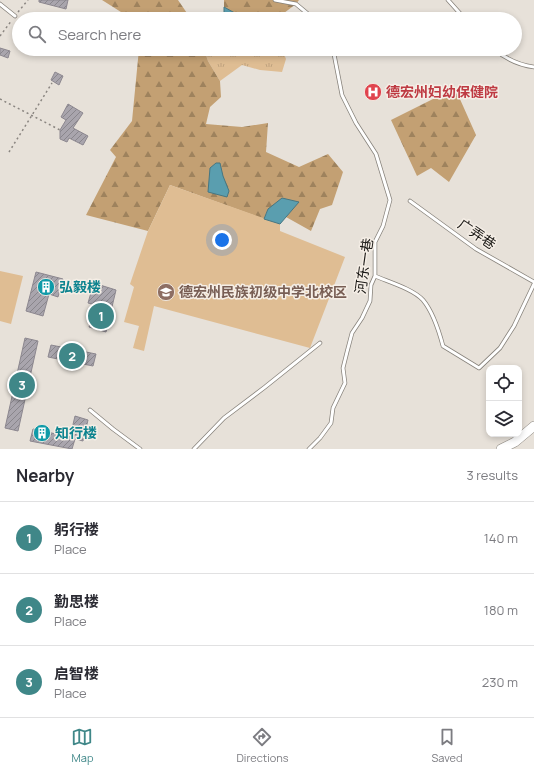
<!DOCTYPE html>
<meta charset="utf-8">
<style>
body{margin:0;font-family:Manrope,"Noto Sans SC",sans-serif;background:#f7f7f7;color:#2b2b33}
.controls{position:absolute;right:12px;bottom:12px;display:grid;overflow:hidden;border-radius:8px;box-shadow:0 2px 6px #0003}
.controls button{width:36px;height:36px;display:grid;place-items:center;padding:0;border:0;border-bottom:1px solid #e1e1e2;background:#fff;color:#2b2b33;font:20px sans-serif}
.you{position:absolute;left:222px;top:240px;width:14px;height:14px;margin:-10px;border:3px solid #fff;border-radius:50%;background:#1a73e8;box-shadow:0 0 0 6px #1a73e833}
.badge{display:grid;place-items:center;width:26px;height:26px;border-radius:50%;background:#3f8788;color:#fff;font-size:13px;font-weight:700}
.pin{position:absolute;translate:-50% -50%;border:2px solid #fff;box-shadow:0 1px 4px #0006}
.list{margin:0;padding:0;list-style:none}
h2{display:flex;justify-content:space-between;align-items:center;height:52px;margin:0;padding:0 16px;font-size:17px}
h2 small{font-size:13px;font-weight:400;color:#7c7c81}
.list li{display:grid;grid-template-columns:26px 1fr auto;gap:12px;align-items:center;box-sizing:border-box;height:72px;padding:0 16px;border-top:1px solid #e1e1e2}
.list b{display:block;font-size:15px;white-space:nowrap}
.list p{margin:0;font-size:13px;white-space:nowrap;color:#7c7c81}
.list em{font-size:13px;font-style:normal;color:#7c7c81}
.icon{flex:none;width:22px;height:22px;fill:none;stroke:currentColor;stroke-width:2;stroke-linecap:round;stroke-linejoin:round}
.map{position:relative;flex:none;width:534px;height:449px;overflow:hidden}
.search{position:absolute;background:#fff;box-shadow:0 2px 6px #0003;left:12px;right:12px;top:12px;height:44px;display:flex;align-items:center;gap:10px;box-sizing:border-box;padding:0 14px;border-radius:22px;color:#7c7c81;font-size:15px}
.sheet{height:268px;background:#fff}
nav{display:flex;justify-content:space-around;align-items:center;box-sizing:border-box;height:56px;border-top:1px solid #e1e1e2;background:#fff;font-size:11px;color:#7c7c81}
nav a{display:grid;justify-items:center;gap:2px}
nav .on{color:#3f8788}
.map>svg:first-child{display:block}
.grass{fill:url(#grass-tufts)}
.forest{fill:url(#forest-firs)}
.garden{fill:#dfbd93}
.water{fill:#5a9eaf;stroke:#477681}
.building{fill:url(#building-hatch);stroke:#8c878f}
.lines{fill:none;stroke-linecap:round;stroke-linejoin:round}
.service-casing{stroke:#87827b;stroke-width:4.5}
.secondary-casing{stroke:#87827b;stroke-width:10}
.path{stroke:#8a8580;stroke-width:1.5;stroke-dasharray:2 3;stroke-linecap:butt}
.service{stroke:#fff;stroke-width:3}
.secondary{stroke:#fff;stroke-width:9}
.labels{text-anchor:middle;stroke-width:3;stroke-linejoin:round;paint-order:stroke}
.health-label{font-size:14px;font-weight:bold;fill:#be3a42;stroke:#f5eee6;text-anchor:start}
.street-label{font-size:14px;fill:#1b1916;stroke:#f5eee6}
.culture-label{font-size:14px;font-weight:bold;fill:#0d838f;stroke:#f5eee6;text-anchor:start}
.education-label{font-size:14px;font-weight:bold;fill:#785e54;stroke:#f5eee6;text-anchor:start}
</style>
<div class="map">
<svg width="534" height="449" viewBox="0 0 534 449">
<defs>
<pattern id="grass-tufts" width="24" height="20" patternUnits="userSpaceOnUse"><rect width="24" height="20" fill="#dfbd93"/><path d="M3 7l-1-3M5 7V3M7 7l1-3M15 17l-1-3M17 17v-4M19 17l1-3" fill="none" stroke="#bfa27e"/></pattern>
<pattern id="forest-firs" width="22" height="20" patternUnits="userSpaceOnUse"><rect width="22" height="20" fill="#c3a073"/><path d="M5 1l3.5 6h-7zM16 11l3.5 6h-7z" fill="#9e825d"/></pattern>
<pattern id="building-hatch" width="6" height="6" patternUnits="userSpaceOnUse"><rect width="6" height="6" fill="#a9a5ad"/><path d="M-1 1l2-2M0 6l6-6M5 7l2-2" fill="none" stroke="#89868c"/></pattern>
</defs>
<rect width="100%" height="100%" fill="#e7e1d9"/>
<path class="grass" d="M204,49h78l4,10 -4,13 -22,-2 -18,-5 -22,16 -12,-20z"/>
<path class="forest" d="M102,0h76l13,19h-59z
M224,0h75l-3,4 -20,15h-25l-9,-2 -18,-10z
M139,49h65l4,12 12,20 1,16 -11,10 -4,17 36,3 26,-4 -2,29 33,15 29,-13 15,18 -11,33 -12,4 -9,22 -25,-14 12,-15 -30,7 -4,10 -94,-34 -22,46 -62,-16 30,-58 -6,-7 22,-29z
M455,88l21,47 -27,47 -18,-14 -14,8 -26,-56z"/>
<path class="garden" d="M170,185l110,39v7l65,26 -35,91 -156,-42 -10,45 -11,-3 6,-22 -15,-4 10,-35 -4,-3 18,-53z
M0,271l23,5 -12,48 -11,-3z"/>
<path class="water" d="M224,7l18,10 -3,2h-33l18,-4z
M216,163h4l3,13 6,15 -2,6 -19,-5 2,-24z
M282,198l17,4 -19,22 -16,-5 4,-10z"/>
<path class="building" d="M39,0h29l-2,9 -27,-7z
M0,48l10,3 -2,7 -8,-3z
M55,72l8,4 -4,9 -8,-5z
M68,104l15,9 -10,15 15,8 -5,9 -14,-7 -2,4 -7,-3v-9l6,-10 -5,-3z
M36,272l27,7 -5,18 -9,-3 -6,22 -17,-5z
M100,285l16,5 -10,42 -17,-5 7,-22 -8,-2 4,-14 6,2z
M25,338l13,3 -20,90 -13,-3z
M51,345l45,9 -3,12 -45,-9z
M75,416l13,4 -5,21 -8,-2 -3,10 -42,-8 3,-12 37,8z"/>
<g class="lines">
<defs>
<path id="service" d="M275,0l21,4 18,15
M448,0l17,19
M0,4l15,12
M494,49c12,10 24,16 40,18
M410,201l66,48 58,33
M375,276c14,6 38,13 48,24 10,12 16,31 20,46l36,22 21,-20 14,-22 20,-42
M90,410l23,19 27,20
M194,449l30,-31 41,-31 55,-44
M309,449l11,-11 11,-15 2,-15 12,-25 -2,-15 4,-16 5,-19 10,-15 8,-17 1,-16 4,-9v-34l8,-16 7,-26 -14,-46 -20,-31 -14,-28 -9,-46"/>
<path id="secondary" d="M501,449l14,-7 19,-16"/>
</defs>
<use href="#service" class="service-casing"/>
<use href="#secondary" class="secondary-casing"/>
<path class="path" d="M18,12l10,-12
M0,36l12,-16
M0,99l60,31
M9,152l43,-69"/>
<use href="#service" class="service"/>
<use href="#secondary" class="secondary"/>
</g>
<defs>
<symbol id="hospital-disc" viewBox="-11 -11 22 22"><circle r="9.5" fill="#e0444e" stroke="#f5eee6"/><path d="M-5-5h3v3.5h4V-5h3V5h-3V1.5h-4V5h-3Z" fill="#fff"/></symbol>
<symbol id="building-disc" viewBox="-11 -11 22 22"><circle r="9.5" fill="#0f9aa8" stroke="#f5eee6"/><path d="M-4-6H4V6H1V3H-1V6H-4ZM-2.5-4.3h1.7v1.8h-1.7ZM.8-4.3h1.7v1.8H.8ZM-2.5-1h1.7V.8h-1.7ZM.8-1h1.7V.8H.8Z" fill="#fff"/></symbol>
<symbol id="school-disc" viewBox="-11 -11 22 22"><circle r="9.5" fill="#8d6e63" stroke="#f5eee6"/><path d="M0-5L7-2L0 1L-7-2ZM-4 1L0 2.5L4 1V4Q0 6-4 4Z" fill="#fff"/></symbol>
</defs>
<g fill-rule="evenodd">
<use href="#hospital-disc" x="363" y="82" width="20" height="20"/>
<use href="#building-disc" x="36" y="277" width="20" height="20"/>
<use href="#school-disc" x="156" y="282" width="20" height="20"/>
<use href="#building-disc" x="32" y="423" width="20" height="20"/>
</g>
<g class="labels">
<g class="health-label">
<text x="386" y="97">德宏州妇幼保健院</text>
</g>
<g class="street-label">
<text transform="translate(477 234) rotate(34)" y="5">广弄巷</text>
<text transform="translate(364 266) rotate(-82)" y="5">河东一巷</text>
</g>
<g class="culture-label">
<text x="59" y="292">弘毅楼</text>
<text x="55" y="438">知行楼</text>
</g>
<g class="education-label">
<text x="179" y="297">德宏州民族初级中学北校区</text>
</g>
</g>
</svg>
<div class="controls">
<button><svg class="icon" aria-label="locate" viewBox="0 0 24 24"><circle cx="12" cy="12" r="6"/><path d="M12 2v4M12 18v4M2 12h4M18 12h4"/></svg></button>
<button><svg class="icon" aria-label="layers" viewBox="0 0 24 24"><path d="M12 4l9 5-9 5-9-5zM3 14l9 5 9-5"/></svg></button>
</div>
<div class="you"></div>
<div class="pin badge" style="left:101px;top:316px">1</div>
<div class="pin badge" style="left:72px;top:356px">2</div>
<div class="pin badge" style="left:22px;top:385px">3</div>
<div class="search"><svg class="icon" aria-label="search" viewBox="0 0 24 24"><circle cx="10" cy="10" r="6"/><path d="M15 15l6 6"/></svg>Search here</div>
</div>
<section class="sheet">
<h2>Nearby<small>3 results</small></h2>
<ul class="list">
<li><span class="badge">1</span><div><b>躬行楼</b><p>Place</p></div><em>140 m</em></li>
<li><span class="badge">2</span><div><b>勤思楼</b><p>Place</p></div><em>180 m</em></li>
<li><span class="badge">3</span><div><b>启智楼</b><p>Place</p></div><em>230 m</em></li>
</ul>
</section>
<nav>
<a class="on"><svg class="icon" aria-label="map" viewBox="0 0 24 24"><path d="M3 6l6-2 6 2 6-2v14l-6 2-6-2-6 2zM9 4v14M15 6v14"/></svg>Map</a>
<a><svg class="icon" aria-label="directions" viewBox="0 0 24 24"><path d="M12 3l9 9-9 9-9-9zM9 14v-3h6M13 9l2 2-2 2"/></svg>Directions</a>
<a><svg class="icon" aria-label="saved" viewBox="0 0 24 24"><path d="M7 4h10v16l-5-4-5 4z"/></svg>Saved</a>
</nav>
